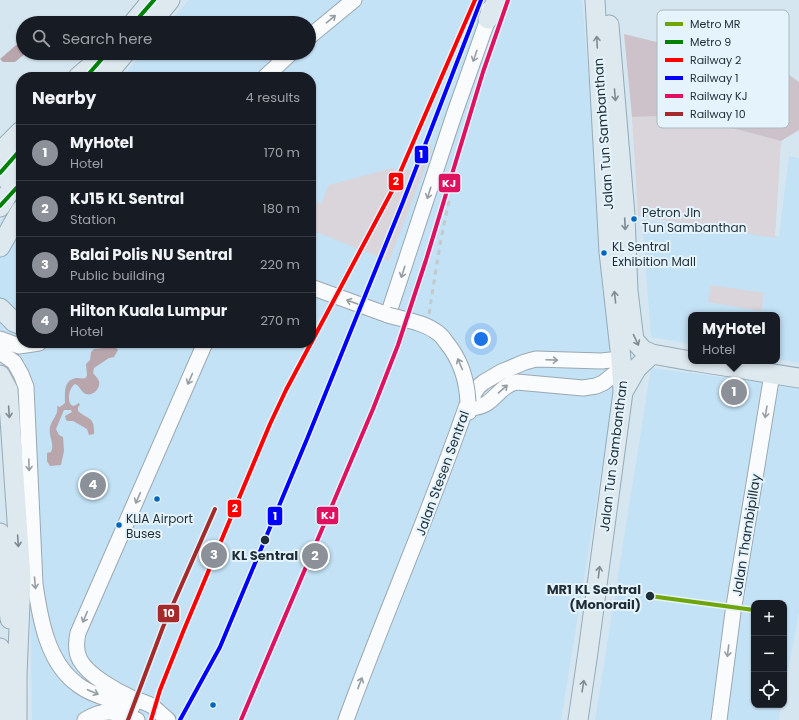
<!DOCTYPE html>
<meta charset="utf-8">
<style>
body{margin:0;font-family:Poppins,sans-serif;background:#242831;color:#f1f3f6}
.controls{position:absolute;right:12px;bottom:12px;display:grid;overflow:hidden;border-radius:8px;box-shadow:0 1px 3px #0004}
.controls button{width:36px;height:36px;display:grid;place-items:center;padding:0;border:0;border-bottom:1px solid #363941;background:#171b24;color:#f1f3f6;font:20px sans-serif}
.you{position:absolute;left:481px;top:339px;width:14px;height:14px;margin:-10px;border:3px solid #fff;border-radius:50%;background:#1a73e8;box-shadow:0 0 0 6px #1a73e833}
.badge{display:grid;place-items:center;width:26px;height:26px;border-radius:50%;background:#8c9099;color:#fff;font-size:13px;font-weight:700}
.pin{position:absolute;translate:-50% -50%;border:2px solid #fff;box-shadow:0 1px 4px #0006}
.popup{position:absolute;left:688px;top:312px;width:92px;height:52px;box-sizing:border-box;display:grid;place-content:center;border-radius:8px;background:#171b24;filter:drop-shadow(0 1px 3px #0005);font-size:13px;white-space:nowrap;color:#9ea1a6}
.popup b{font-size:15px;color:#f1f3f6}
.popup::after{content:'';position:absolute;left:50%;top:100%;margin-left:-8px;border:8px solid transparent;border-top-color:#171b24}
.list{margin:0;padding:0;list-style:none}
h2{display:flex;justify-content:space-between;align-items:center;height:52px;margin:0;padding:0 16px;font-size:17px}
h2 small{font-size:13px;font-weight:400;color:#9ea1a6}
.list li{display:grid;grid-template-columns:26px 1fr auto;gap:12px;align-items:center;box-sizing:border-box;height:56px;padding:0 16px;border-top:1px solid #363941}
.list b{display:block;font-size:15px;white-space:nowrap}
.list p{margin:0;font-size:13px;white-space:nowrap;color:#9ea1a6}
.list em{font-size:13px;font-style:normal;color:#9ea1a6}
.icon{flex:none;width:22px;height:22px;fill:none;stroke:currentColor;stroke-width:2;stroke-linecap:round;stroke-linejoin:round}
.map{position:relative;flex:none;width:799px;height:720px;overflow:hidden}
.search{position:absolute;background:#171b24;box-shadow:0 1px 3px #0004;left:16px;top:16px;width:300px;height:44px;display:flex;align-items:center;gap:10px;box-sizing:border-box;padding:0 14px;border-radius:22px;color:#9ea1a6;font-size:15px}
.panel{position:absolute;background:#171b24;box-shadow:0 1px 3px #0004;left:16px;top:72px;width:300px;height:276px;border-radius:16px}
.map>svg:first-child{display:block}
.built{fill:#c3e2f5}
.green{fill:#dad4db}
.forest{fill:#cec2ca}
.water{fill:#b9a6ad}
.lines{fill:none;stroke-linecap:round;stroke-linejoin:round}
.minor-casing{stroke:#9ba8b1;stroke-width:17}
.major-casing{stroke:#93abb8;stroke-width:21}
.minor{stroke:#f9fbfd;stroke-width:15}
.major{stroke:#dee9ef;stroke-width:19}
.rail{stroke:#c4c9cb;stroke-width:3;stroke-dasharray:5 5;stroke-linecap:butt}
.minor-bridge-casing{stroke:#9ba8b1;stroke-width:17;stroke-linecap:butt}
.minor-bridge{stroke:#f9fbfd;stroke-width:15}
.rail-1-casing{stroke:#e5f3fc;stroke-width:7}
.rail-2-casing{stroke:#e5f3fc;stroke-width:7}
.rail-3-casing{stroke:#e5f3fc;stroke-width:7}
.rail-4-casing{stroke:#e5f3fc;stroke-width:7}
.rail-1{stroke:#f00;stroke-width:4}
.rail-2{stroke:#00f;stroke-width:4}
.rail-3{stroke:#e0115f;stroke-width:4}
.rail-4{stroke:#a52a2a;stroke-width:4}
.metro-1-casing{stroke:#e5f3fc;stroke-width:7}
.metro-2-casing{stroke:#e5f3fc;stroke-width:7}
.metro-1{stroke:#6fa508;stroke-width:4}
.metro-2{stroke:#008000;stroke-width:4}
.oneway{stroke:#979ea3}
.oneway2{stroke:#7e8b92}
.bus-dot{fill:#0065bd;stroke:#e5f3fc;stroke-width:1.5}
.stop-dot{fill:#1f2d35;stroke:#e5f3fc;stroke-width:1.5}
.labels{text-anchor:middle;stroke-width:4;stroke-linejoin:round;paint-order:stroke}
.bus-label{font-size:12px;fill:#1f2d35;stroke:#e5f3fc;text-anchor:start}
.street-label{font-size:13px;fill:#1f2d35;stroke:#e5f3fc}
.stop-label{font-size:13px;font-weight:bold;fill:#1f2d35;stroke:#e5f3fc}
.key{fill:#e5f3fc;stroke:#aab8c0;stroke-width:1}
.key-label{font-size:11px;fill:#1f2d35}
.line-badge{stroke:#e5f3fc;stroke-width:1.5}
.badge-label{font-size:11px;text-anchor:middle;font-weight:bold;fill:#fff}
</style>
<div class="map">
<svg width="799" height="720" viewBox="0 0 799 720">
<rect width="100%" height="100%" fill="#d6e6f0"/>
<path class="built" d="M189,0h393l33,386 -54,334h-529l-2,-128 -13,-206 -17,-53v-110l6,-14 15,-18v152h290v-266h-189l21,-24h166v-30h-140z
M789,156l10,2v205l-22,-4v-44h-86v29l-40,-7 -9,-117 137,16z
M651,368l148,19v226l-15,78v-88h-30v102h27l-2,15h-184z"/>
<path class="green" d="M683,115l98,26 -6,97 -137,-22 -6,-99z
M426,142l5,3 1,5 -43,111 -78,-31v-30l10,4 8,-19 64,-17 4,5 18,-5z
M711,285l53,8 -3,18 -53,-9z"/>
<path class="forest" d="M624,34l164,40 11,8v48l-18,11 -98,-26 -51,2z"/>
<path class="water" d="M23,39v14h3l-11,9h-12l-3,-3z
M105,343h7l6,7 -4,7 -5,1 -15,10 -1,5c2,3 5,5 6,8 2,8 -8,17 -15,12 -4,-3 -4,-7 -9,-9 -6,4 -8,15 -4,21l3,1 5,-3 1,2 -2,2v4c10,9 17,5 16,23l-5,1 -2,-6 -14,-8h-5l-2,-1 -1,-4 7,-4 -1,-2h-7l-8,19 3,6 4,2 1,14 -3,14 -11,1 -3,-5v-8l4,-1c4,-9 -3,-16 -1,-25 2,-8 9,-12 7,-21l3,1 5,-4c0,-9 -2,-23 11,-25 4,0 6,1 10,0l1,-3 -1,-11 4,-4 1,-8 3,-3c5,-1 9,1 11,-6z"/>
<g class="lines">
<defs>
<path id="minor" d="M309,37l45,-37
M265,77l26,-24
M311,287l77,28 66,-200 34,-96 1,-10
M0,339l19,7 20,-3
M0,352l14,10 7,12 5,13 9,197c5,34 12,78 42,100 15,12 37,16 55,23
M470,408c26,-1 25,-21 47,-26l66,6 13,-2 7,-3 19,-15
M469,412l5,-19 5,-7 5,-4 17,-10 24,-10 11,-3 65,2 20,-2
M85,720c21,-13 31,-8 52,0
M168,720c-5,-4 -11,-10 -16,-14 -6,-4 -14,-5 -20,-8 -16,-7 -44,-23 -52,-38 -5,-9 -4,-18 -2,-27l127,-290
M346,720c39,-107 85,-210 122,-318
M719,720l14,-108 39,-238"/>
<path id="major" d="M488,19l9,-19
M133,23l19,-23
M151,23l19,-23
M609,25l16,190 3,76 6,49 9,10 9,4 39,7
M78,77l28,-24
M105,77l20,-24
M0,152l21,-21
M0,177l21,-25
M0,207l16,-26 5,-6
M0,247l21,-37
M0,308l14,14 7,3
M693,361l106,17
M0,375l8,15 13,189 -4,96
M623,392l14,-24 15,-14
M0,533l10,86
M0,648l6,16 2,19
M16,663l1,12v45
M1,669v51
M578,720l10,-68 35,-260 -2,-33 -12,-107 -14,-252"/>
</defs>
<use href="#minor" class="minor-casing"/>
<use href="#major" class="major-casing"/>
<use href="#minor" class="minor"/>
<use href="#major" class="major"/>
<path class="rail" d="M429,314l11,-70 10,-48"/>
<defs>
<path id="minor-bridge" d="M388,315c17,5 36,7 50,18 3,2 6,6 8,9 15,18 21,38 22,60"/>
</defs>
<use href="#minor-bridge" class="minor-bridge-casing"/>
<use href="#minor-bridge" class="minor-bridge"/>
<defs>
<path id="rail-1" d="M151,720l9,-30 23,-58 87,-208 16,-34 106,-199 83,-191"/>
<path id="rail-2" d="M180,720l40,-73 87,-208 96,-237 78,-202"/>
<path id="rail-3" d="M241,720l132,-311 25,-64 28,-85 57,-188 25,-72"/>
<path id="rail-4" d="M128,720l35,-93 52,-118"/>
</defs>
<use href="#rail-1" class="rail-1-casing"/>
<use href="#rail-2" class="rail-2-casing"/>
<use href="#rail-3" class="rail-3-casing"/>
<use href="#rail-4" class="rail-4-casing"/>
<use href="#rail-1" class="rail-1"/>
<use href="#rail-2" class="rail-2"/>
<use href="#rail-3" class="rail-3"/>
<use href="#rail-4" class="rail-4"/>
<defs>
<path id="metro-1" d="M650,596l104,14"/>
<path id="metro-2" d="M134,23l20,-23
M86,77l21,-24
M0,173l21,-24
M0,206l21,-23"/>
</defs>
<use href="#metro-1" class="metro-1-casing"/>
<use href="#metro-2" class="metro-2-casing"/>
<use href="#metro-1" class="metro-1"/>
<use href="#metro-2" class="metro-2"/>
</g>
<defs><path id="oneway-shaft" d="M-6 0H5M1.5-3L5.5 0L1.5 3" fill="none" stroke-width="1.6" stroke-linecap="round" stroke-linejoin="round"/></defs>
<g class="oneway">
<use href="#oneway-shaft" transform="translate(331 19) rotate(-40)"/>
<use href="#oneway-shaft" transform="translate(475 56) rotate(109)"/>
<use href="#oneway-shaft" transform="translate(429 193) rotate(108)"/>
<use href="#oneway-shaft" transform="translate(403 272) rotate(108)"/>
<use href="#oneway-shaft" transform="translate(352 302) rotate(-160)"/>
<use href="#oneway-shaft" transform="translate(552 360) rotate(2)"/>
<use href="#oneway-shaft" transform="translate(460 364) rotate(-113)"/>
<use href="#oneway-shaft" transform="translate(190 379) rotate(114)"/>
<use href="#oneway-shaft" transform="translate(503 389) rotate(-41)"/>
<use href="#oneway-shaft" transform="translate(766 412) rotate(99)"/>
<use href="#oneway-shaft" transform="translate(29 465) rotate(88)"/>
<use href="#oneway-shaft" transform="translate(138 498) rotate(114)"/>
<use href="#oneway-shaft" transform="translate(35 583) rotate(85)"/>
<use href="#oneway-shaft" transform="translate(85 617) rotate(113)"/>
<use href="#oneway-shaft" transform="translate(728 651) rotate(97)"/>
<use href="#oneway-shaft" transform="translate(360 683) rotate(-69)"/>
<use href="#oneway-shaft" transform="translate(93 692) rotate(23)"/>
</g>
<g class="oneway2">
<use href="#oneway-shaft" transform="translate(597 42) rotate(-93)"/>
<use href="#oneway-shaft" transform="translate(615 95) rotate(85)"/>
<use href="#oneway-shaft" transform="translate(625 224) rotate(87)"/>
<use href="#oneway-shaft" transform="translate(615 297) rotate(-96)"/>
<use href="#oneway-shaft" transform="translate(636 340) rotate(65)"/>
<use href="#oneway-shaft" transform="translate(9 412) rotate(86)"/>
<use href="#oneway-shaft" transform="translate(18 541) rotate(86)"/>
<use href="#oneway-shaft" transform="translate(599 572) rotate(-83)"/>
<use href="#oneway-shaft" transform="translate(583 686) rotate(-81)"/>
</g>
<g class="bus-dot">
<circle cx="634" cy="219" r="3.5"/>
<circle cx="604" cy="253" r="3.5"/>
<circle cx="157" cy="499" r="3.5"/>
<circle cx="119" cy="525" r="3.5"/>
<circle cx="213" cy="705" r="3.5"/>
</g>
<g class="stop-dot">
<circle cx="265" cy="540" r="5"/>
<circle cx="650" cy="596" r="5"/>
</g>
<g class="labels">
<g class="bus-label">
<text x="642" y="217">Petron Jln<tspan x="642" dy="15">Tun Sambanthan</tspan></text>
<text x="612" y="251">KL Sentral<tspan x="612" dy="15">Exhibition Mall</tspan></text>
<text x="126" y="523">KLIA Airport<tspan x="126" dy="15">Buses</tspan></text>
</g>
<g class="street-label">
<text transform="translate(603 134) rotate(-94)" y="5">Jalan Tun Sambanthan</text>
<text transform="translate(613 456) rotate(-83)" y="5">Jalan Tun Sambanthan</text>
<text transform="translate(442 473) rotate(-70)" y="5">Jalan Stesen Sentral</text>
<text transform="translate(746 535) rotate(-81)" y="5">Jalan Thambipillay</text>
</g>
<g class="stop-label">
<text x="265" y="560">KL Sentral</text>
<text x="641" y="594" text-anchor="end">MR1 KL Sentral<tspan x="641" dy="15">(Monorail)</tspan></text>
</g>
</g>
<rect x="657" y="10" width="132" height="118" rx="6" class="key"/>
<rect x="665" y="22" width="18" height="4" fill="#6fa508"/>
<rect x="665" y="40" width="18" height="4" fill="#008000"/>
<rect x="665" y="58" width="18" height="4" fill="#f00"/>
<rect x="665" y="76" width="18" height="4" fill="#00f"/>
<rect x="665" y="94" width="18" height="4" fill="#e0115f"/>
<rect x="665" y="112" width="18" height="4" fill="#a52a2a"/>
<g class="key-label">
<text x="690" y="28">Metro MR</text>
<text x="690" y="46">Metro 9</text>
<text x="690" y="64">Railway 2</text>
<text x="690" y="82">Railway 1</text>
<text x="690" y="100">Railway KJ</text>
<text x="690" y="118">Railway 10</text>
</g>
<g class="line-badge">
<rect x="414" y="145" width="15" height="19" rx="4" fill="#00f"/>
<rect x="388" y="172" width="16" height="19" rx="4" fill="#f00"/>
<rect x="438" y="173" width="23" height="20" rx="4" fill="#e0115f"/>
<rect x="227" y="499" width="15" height="19" rx="4" fill="#f00"/>
<rect x="316" y="506" width="23" height="19" rx="4" fill="#e0115f"/>
<rect x="267" y="506" width="16" height="20" rx="4" fill="#00f"/>
<rect x="157" y="604" width="23" height="19" rx="4" fill="#a52a2a"/>
</g>
<g class="badge-label">
<text x="421" y="158">1</text>
<text x="396" y="185">2</text>
<text x="449" y="187">KJ</text>
<text x="235" y="512">2</text>
<text x="328" y="519">KJ</text>
<text x="275" y="520">1</text>
<text x="169" y="617">10</text>
</g>
</svg>
<div class="controls">
<button>+</button>
<button>−</button>
<button><svg class="icon" aria-label="locate" viewBox="0 0 24 24"><circle cx="12" cy="12" r="6"/><path d="M12 2v4M12 18v4M2 12h4M18 12h4"/></svg></button>
</div>
<div class="you"></div>
<div class="pin badge" style="left:734px;top:392px">1</div>
<div class="popup"><b>MyHotel</b>Hotel</div>
<div class="pin badge" style="left:315px;top:556px">2</div>
<div class="pin badge" style="left:214px;top:555px">3</div>
<div class="pin badge" style="left:93px;top:485px">4</div>
<div class="search"><svg class="icon" aria-label="search" viewBox="0 0 24 24"><circle cx="10" cy="10" r="6"/><path d="M15 15l6 6"/></svg>Search here</div>
<section class="panel">
<h2>Nearby<small>4 results</small></h2>
<ul class="list">
<li><span class="badge">1</span><div><b>MyHotel</b><p>Hotel</p></div><em>170 m</em></li>
<li><span class="badge">2</span><div><b>KJ15 KL Sentral</b><p>Station</p></div><em>180 m</em></li>
<li><span class="badge">3</span><div><b>Balai Polis NU Sentral</b><p>Public building</p></div><em>220 m</em></li>
<li><span class="badge">4</span><div><b>Hilton Kuala Lumpur</b><p>Hotel</p></div><em>270 m</em></li>
</ul>
</section>
</div>
